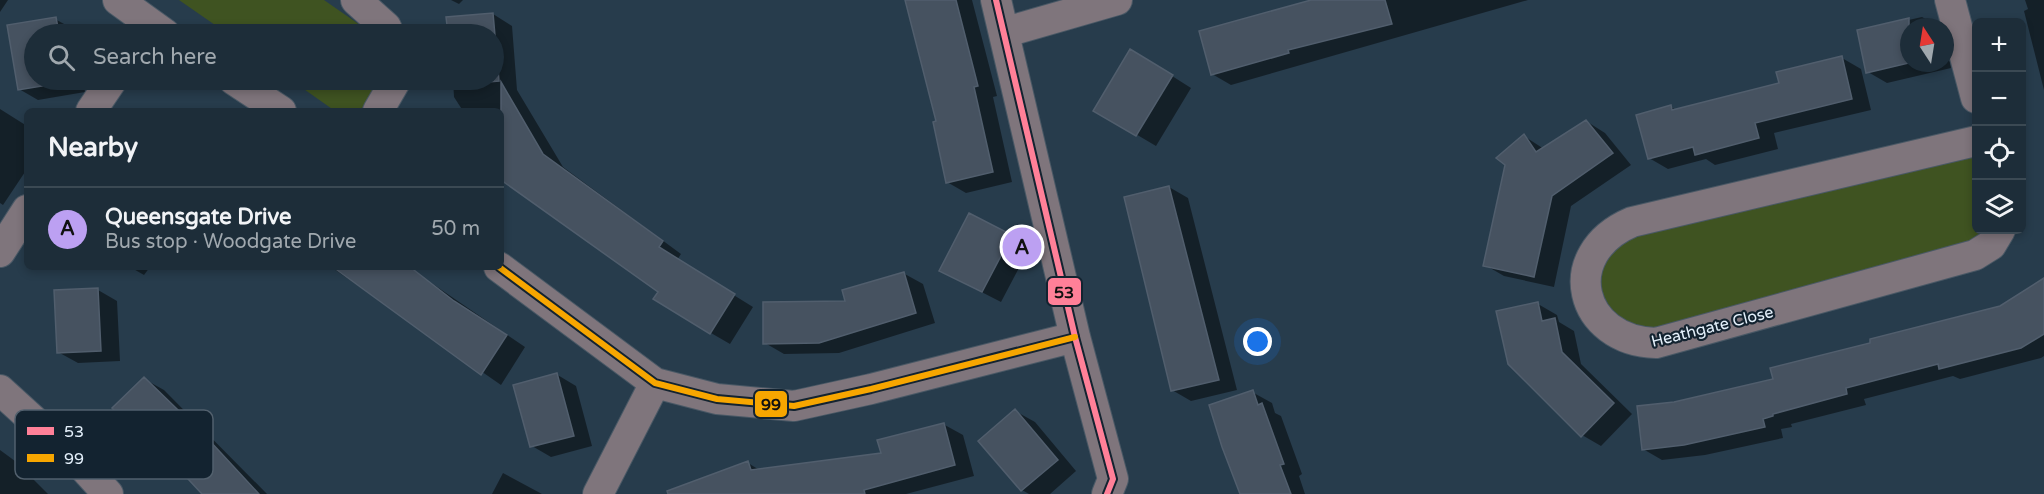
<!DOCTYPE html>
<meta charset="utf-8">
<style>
body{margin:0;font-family:"Varela Round",sans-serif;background:#253541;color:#f1f3f6}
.controls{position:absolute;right:18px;top:18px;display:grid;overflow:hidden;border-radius:9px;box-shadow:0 3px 9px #0003}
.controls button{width:54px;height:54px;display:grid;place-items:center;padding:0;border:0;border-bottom:2px solid #3b4953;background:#1d2d39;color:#f1f3f6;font:30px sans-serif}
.compass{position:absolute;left:1900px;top:18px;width:54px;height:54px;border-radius:50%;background:#1d2d39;box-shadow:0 3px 9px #0003;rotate:348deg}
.you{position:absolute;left:1258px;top:342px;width:21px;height:21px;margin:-15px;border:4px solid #fff;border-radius:50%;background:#1a73e8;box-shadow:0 0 0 9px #1a73e833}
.badge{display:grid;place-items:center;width:39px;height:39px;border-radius:50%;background:#bca0f2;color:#111;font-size:20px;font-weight:700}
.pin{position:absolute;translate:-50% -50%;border:3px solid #fff;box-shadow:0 2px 6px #0006}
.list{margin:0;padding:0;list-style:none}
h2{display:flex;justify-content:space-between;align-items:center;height:78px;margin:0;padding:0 24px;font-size:26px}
h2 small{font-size:20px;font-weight:400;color:#a0a8ae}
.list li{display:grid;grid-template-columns:39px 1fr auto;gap:18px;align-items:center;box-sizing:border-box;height:84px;padding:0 24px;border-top:2px solid #3b4953}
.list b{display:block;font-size:22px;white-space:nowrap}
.list p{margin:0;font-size:20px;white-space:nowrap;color:#a0a8ae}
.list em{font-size:20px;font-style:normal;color:#a0a8ae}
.icon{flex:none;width:33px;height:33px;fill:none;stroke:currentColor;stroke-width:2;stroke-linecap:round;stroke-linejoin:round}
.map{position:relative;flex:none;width:2044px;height:494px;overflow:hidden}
.search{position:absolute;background:#1d2d39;box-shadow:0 3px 9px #0003;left:24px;top:24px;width:480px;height:66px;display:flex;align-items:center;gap:15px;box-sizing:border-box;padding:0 21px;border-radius:33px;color:#a0a8ae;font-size:22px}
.panel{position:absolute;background:#1d2d39;box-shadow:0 3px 9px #0003;left:24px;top:108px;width:480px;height:162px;border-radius:9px}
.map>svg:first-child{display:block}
.green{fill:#3f5321}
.shadow{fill:#0007}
.building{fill:#465260;stroke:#515e6d;stroke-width:1.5}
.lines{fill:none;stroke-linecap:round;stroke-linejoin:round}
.street-casing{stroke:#495865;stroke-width:32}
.street{stroke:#7f757c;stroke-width:30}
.bus-1-casing{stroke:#132330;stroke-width:10}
.bus-2-casing{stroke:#132330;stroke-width:10}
.bus-1{stroke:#ff8098;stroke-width:6}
.bus-2{stroke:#f7a600;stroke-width:6}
.labels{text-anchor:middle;stroke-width:4.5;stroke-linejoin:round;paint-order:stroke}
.street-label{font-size:16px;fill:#e4f0fb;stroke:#132330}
.key{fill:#132330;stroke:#52606d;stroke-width:1.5}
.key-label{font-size:16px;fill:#e4f0fb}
.line-badge{stroke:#132330;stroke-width:2}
.pale-badge-label{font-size:16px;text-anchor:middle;font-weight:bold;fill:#111}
</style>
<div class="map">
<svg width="2044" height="494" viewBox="0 0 2044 494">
<rect width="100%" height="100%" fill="#273c4c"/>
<path class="green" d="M179,0h145l36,25 8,9h-140z
M291,80h92l-3,9 -21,22h-24z
M1976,141v89h24l-1,3 -372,106 -40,-74 26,-35z"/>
<path class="shadow" d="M0,0h8l-8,12z
M451,0h12l-4,4z
M906,0h66l25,96 -4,1 19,85 -46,11 -19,-11 -9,-59z
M1319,0h209l-297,85 -19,-11z
M2025,0h19v90l-20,-79 4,-2z
M493,14l19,12 5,64 46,77 118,87 -4,6 76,47 -23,37 -19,-11 -51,-41 -159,-116v-65h-38l-9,-14 -1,-17h41v-46h-45l-1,-16z
M1922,17l19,10h-32v36h36v-21l6,26 -64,15 -19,-11 -9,-41z
M55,19l20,11v4h-41v46h49l2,12 -47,8 -19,-11 -10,-63z
M1842,58l19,11 10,41 -97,23 4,16 -63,16 -9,-6 -38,10 -19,-11 22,-51 7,4 103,-27z
M1150,62l41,26 -35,58 -61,-36z
M0,109l27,17v43l-24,36 -3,-2z
M1586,121l19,12 26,32 -60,41 -17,81 -50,-11 -19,-11 39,-129 20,13z
M1169,187l19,11 49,192 -46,11 -19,-11z
M1011,236l19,11 -29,55 -41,-21z
M130,267h20l-6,8z
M331,267h77l117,80 -24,38z
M903,273l20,11 12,39 -96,30 -55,1 -19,-11z
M2044,280v76l-3,2 -81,21 -7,-3 -89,23 2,6 -75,19 1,3 -11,2 2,9 -78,17 -43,5 -19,-11 31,-46 101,-23 97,-36 129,-37z
M98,290l19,11 3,60 -42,2 -20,-11z
M1538,304l19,11 2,7 15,9 7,33 51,50 -31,32 -19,-11 -73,-72z
M556,374l20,12 16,60 -41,11 -19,-11z
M144,379l20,11 103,104h-63l-29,-31 -16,-10z
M1252,392l20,11 3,10 6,3 21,58 -3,2 6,18h-64z
M1015,411l20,11 41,49 -26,23h-21l-7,-4z
M943,424l20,11 11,41 -68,18h-214l56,-31 13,8 121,-16z
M0,450l15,11 33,33h-48z
M503,473l39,21h1h-51z"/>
<path class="building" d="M905,0h51l22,86 -4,1 19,85 -47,11 -13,-61 3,-1z
M1311,0h74l7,24 -104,26 1,3 -78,22 -12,-44z
M493,13l6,68 -47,4 -1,-5h43v-46h-46l-2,-17z
M56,17l3,17h-25v46h32l1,2 -49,8 -11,-65z
M1909,18v45l-43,10 -9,-43z
M1130,49l43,26 -37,61 -43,-25z
M1842,56l10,43 -97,24 4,15 -64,17 -2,-8 -45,12 -12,-44 35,-10 1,5 107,-27 -3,-11z
M501,82l42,72 120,87 -4,6 76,47 -25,40 -57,-35 5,-7 -157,-112z
M1586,120l27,33 -61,43 -18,81 -51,-11 22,-101 -9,-7 28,-24 12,18z
M1169,186l50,194 -48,11 -47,-194z
M969,213l43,22 -30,57 -43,-21z
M333,267h77l44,34 53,34 -26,40z
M904,272l12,41 -97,30 -56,1v-42l82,-1 -3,-11z
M2044,278v56l-23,14 -82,21 -1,-5 -92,24 1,6 -74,20v2l-10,3 2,8 -81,18 -42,5 -5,-44 37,-4 99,-23 -3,-11 100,-25v-4l130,-33z
M98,288l3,63 -44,2 -3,-63z
M1538,302l4,19 13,-3 7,34 52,51 -33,34 -73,-73 -12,-53z
M557,373l17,63 -44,11 -17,-62z
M144,377l65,63 50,54h-57l-40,-43 -4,4 -46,-47z
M1253,390l5,15 4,-2 22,61 -4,1 11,29h-51l-18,-47 -13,-42z
M1015,409l43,51 -37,31 -43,-50z
M944,423l11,42 -91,25 1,4h-197l-1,-3 81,-30 3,9 130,-17 -4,-13z"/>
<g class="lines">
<defs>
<path id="street" d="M118,0l47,34
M356,0l30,27 3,7
M996,0l79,337 38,142 -6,15
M1950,0l26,98
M1006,32l111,-32
M234,80l47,31
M91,111l21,-31
M378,111l18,-31
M1976,141l-344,81c-75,32 -53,119 24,121l319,-88 16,-10 9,-15
M0,252l27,-42
M499,267l156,116 62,16 77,7 77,-17 204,-52
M0,390l77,70 31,34
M598,494l57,-111"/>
</defs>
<use href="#street" class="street-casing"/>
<use href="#street" class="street"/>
<defs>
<path id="bus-1" d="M996,0l79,337 38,142 -6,15"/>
<path id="bus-2" d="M499,267l156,116 62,16 77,7 77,-17 204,-52"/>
</defs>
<use href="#bus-1" class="bus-1-casing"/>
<use href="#bus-2" class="bus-2-casing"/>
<use href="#bus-1" class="bus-1"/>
<use href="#bus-2" class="bus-2"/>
</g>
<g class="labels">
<g class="street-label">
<text transform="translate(1712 326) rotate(-14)" y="6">Heathgate Close</text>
</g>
</g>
<rect x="15" y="410" width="198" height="69" rx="9" class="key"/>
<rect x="27" y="427" width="27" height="8" fill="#ff8098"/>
<rect x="27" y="454" width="27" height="8" fill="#f7a600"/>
<g class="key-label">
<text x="64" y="437">53</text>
<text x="64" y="464">99</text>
</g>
<g class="line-badge">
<rect x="1047" y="277" width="35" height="29" rx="6" fill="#ff8098"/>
<rect x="754" y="390" width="34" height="28" rx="6" fill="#f7a600"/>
</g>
<g class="pale-badge-label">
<text x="1064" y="298">53</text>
<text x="771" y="410">99</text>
</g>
</svg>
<div class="controls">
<button>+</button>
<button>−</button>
<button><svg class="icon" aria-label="locate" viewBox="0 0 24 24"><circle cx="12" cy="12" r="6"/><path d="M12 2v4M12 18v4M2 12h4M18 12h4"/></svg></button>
<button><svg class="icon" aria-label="layers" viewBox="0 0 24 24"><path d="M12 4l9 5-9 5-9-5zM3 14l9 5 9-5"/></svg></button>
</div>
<svg class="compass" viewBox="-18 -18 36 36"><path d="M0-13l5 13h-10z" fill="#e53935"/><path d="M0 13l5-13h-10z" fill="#a0a8ae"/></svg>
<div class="you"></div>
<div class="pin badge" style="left:1022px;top:247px">A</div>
<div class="search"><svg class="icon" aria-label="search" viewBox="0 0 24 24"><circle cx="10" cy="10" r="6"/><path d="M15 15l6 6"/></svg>Search here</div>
<section class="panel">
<h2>Nearby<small></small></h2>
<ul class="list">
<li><span class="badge">A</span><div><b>Queensgate Drive</b><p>Bus stop · Woodgate Drive</p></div><em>50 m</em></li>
</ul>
</section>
</div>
